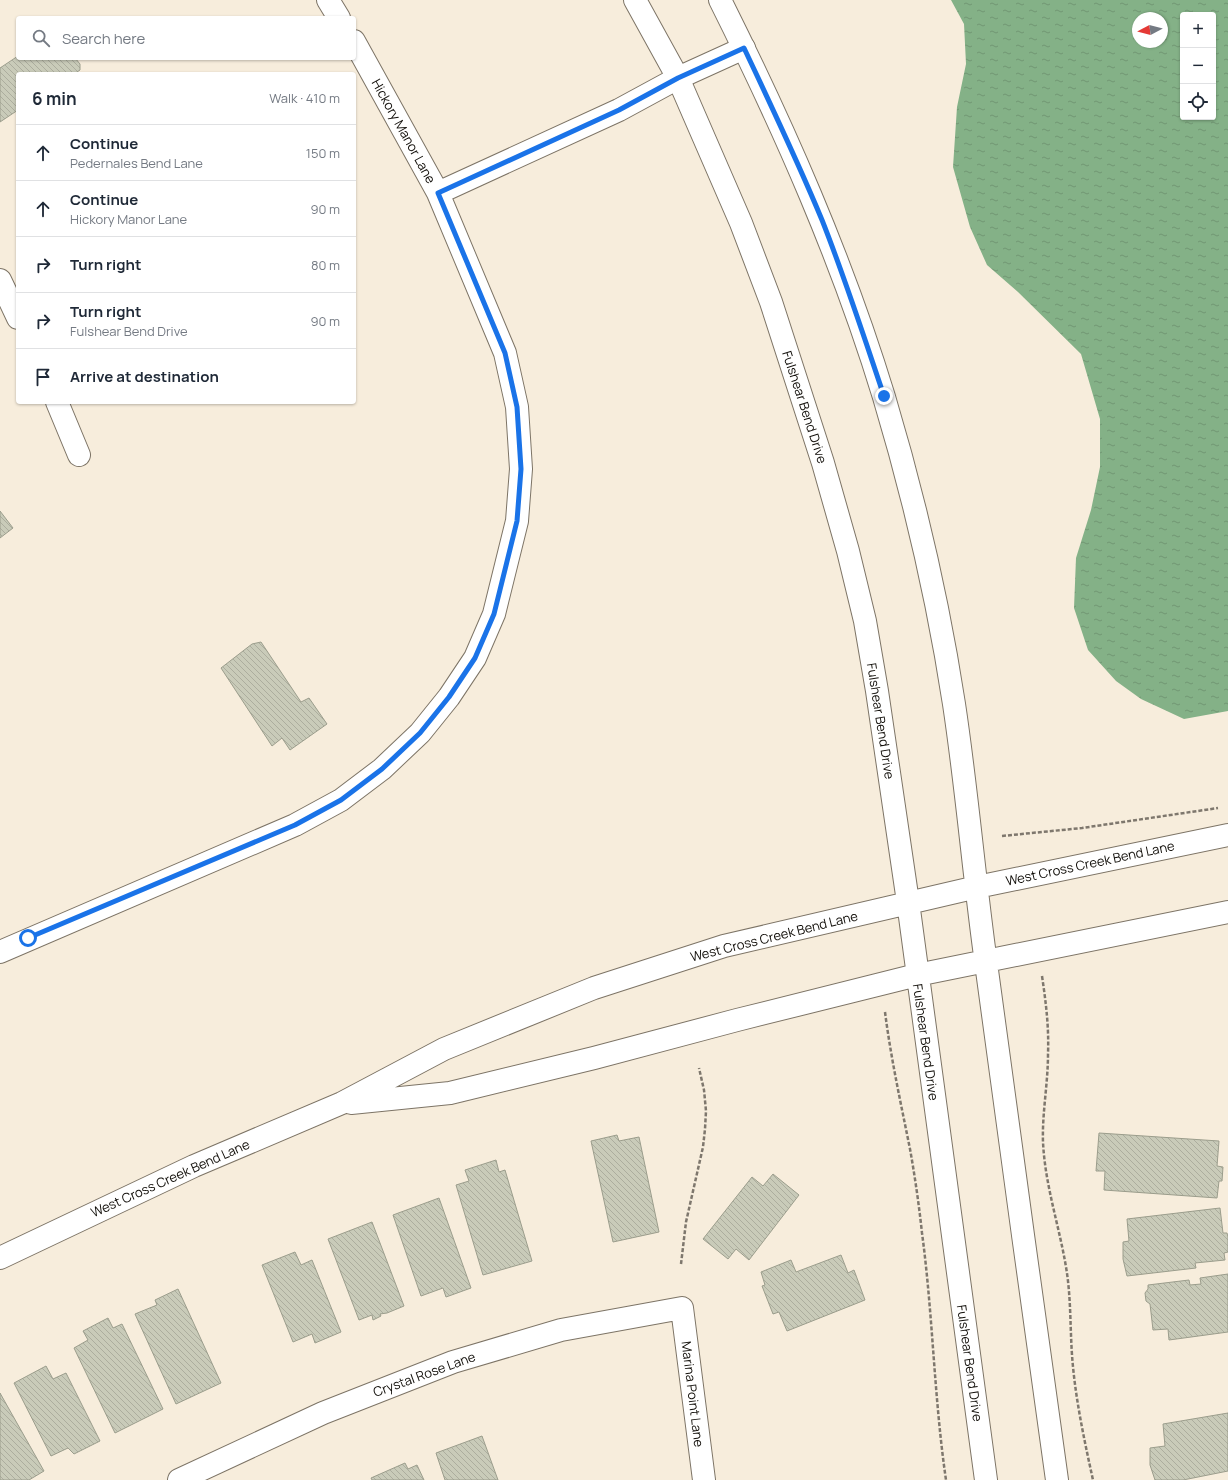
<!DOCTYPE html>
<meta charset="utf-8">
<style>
body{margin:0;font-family:Manrope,sans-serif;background:#f2f2f3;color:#1f2937}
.controls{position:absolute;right:12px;top:12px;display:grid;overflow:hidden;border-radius:4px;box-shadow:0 1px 3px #0004}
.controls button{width:36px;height:36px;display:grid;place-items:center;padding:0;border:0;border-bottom:1px solid #e0e1e3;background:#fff;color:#1f2937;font:20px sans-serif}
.compass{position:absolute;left:1132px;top:12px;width:36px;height:36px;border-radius:50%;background:#fff;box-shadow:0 1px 3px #0004;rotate:263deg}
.stop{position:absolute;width:12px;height:12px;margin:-9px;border:3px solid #1a73e8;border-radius:50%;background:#fff}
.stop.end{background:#1a73e8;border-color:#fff;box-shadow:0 1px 4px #0008}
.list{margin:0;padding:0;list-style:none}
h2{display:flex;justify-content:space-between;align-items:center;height:52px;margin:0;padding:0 16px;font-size:17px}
h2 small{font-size:13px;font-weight:400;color:#747a83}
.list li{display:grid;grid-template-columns:26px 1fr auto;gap:12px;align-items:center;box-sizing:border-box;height:56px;padding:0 16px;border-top:1px solid #e0e1e3}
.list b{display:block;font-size:15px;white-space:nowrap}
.list p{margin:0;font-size:13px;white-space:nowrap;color:#747a83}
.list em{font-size:13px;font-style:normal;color:#747a83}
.icon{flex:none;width:22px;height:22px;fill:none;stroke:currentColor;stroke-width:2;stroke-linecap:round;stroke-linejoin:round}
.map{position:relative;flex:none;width:1228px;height:1480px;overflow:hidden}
.search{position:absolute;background:#fff;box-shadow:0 1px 3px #0004;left:16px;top:16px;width:340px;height:44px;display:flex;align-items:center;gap:10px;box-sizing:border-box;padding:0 14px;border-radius:4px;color:#747a83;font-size:15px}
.panel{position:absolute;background:#fff;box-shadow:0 1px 3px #0004;left:16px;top:72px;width:340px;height:332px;border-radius:4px}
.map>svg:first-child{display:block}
.water{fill:url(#water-ripples);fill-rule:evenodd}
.building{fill:url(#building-back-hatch);stroke:#9b9d8c}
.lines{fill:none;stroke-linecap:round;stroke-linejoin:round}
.minor-casing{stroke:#7d7466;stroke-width:24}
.secondary-casing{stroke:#7d7466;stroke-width:24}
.path{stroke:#7e776d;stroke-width:2.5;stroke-dasharray:4 2;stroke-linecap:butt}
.minor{stroke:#fff;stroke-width:22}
.secondary{stroke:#fff;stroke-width:22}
.route{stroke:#1a73e8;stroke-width:5}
.labels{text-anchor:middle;stroke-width:4;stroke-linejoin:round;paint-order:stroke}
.street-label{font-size:13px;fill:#100d08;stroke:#fff}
</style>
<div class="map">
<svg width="1228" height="1480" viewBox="0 0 1228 1480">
<defs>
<pattern id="water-ripples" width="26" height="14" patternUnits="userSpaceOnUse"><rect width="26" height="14" fill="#84b187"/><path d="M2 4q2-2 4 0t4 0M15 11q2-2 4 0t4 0" fill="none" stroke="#719773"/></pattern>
<pattern id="building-back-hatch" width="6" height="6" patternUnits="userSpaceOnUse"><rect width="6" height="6" fill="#c9cbb9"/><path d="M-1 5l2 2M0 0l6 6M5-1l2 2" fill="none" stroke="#acad9e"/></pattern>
</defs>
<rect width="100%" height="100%" fill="#f7eddc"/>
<path class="water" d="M951,0h277v711l-44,8 -43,-20 -25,-18 -28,-31 -14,-42 2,-50 15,-48 9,-43v-48l-19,-65 -63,-62 -31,-27 -17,-38 -17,-60 4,-60 9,-43 -2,-40zM1183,15h30v102h-30zM1138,18h24v24h-24z"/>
<path class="building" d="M18,56v2h57l5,6v6l-6,4h-56v36l-18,12v-54z
M0,511l13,17 -13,10z
M261,642l40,60 8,-4 18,26 -37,26 -8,-12 -10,8 -51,-78 31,-24z
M1099,1133l120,8 -2,25 6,1 -1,14h-3l-2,17 -113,-8 1,-19h-9z
M617,1135l2,6 20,-4 20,95 -46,10 -22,-101z
M496,1160l3,12 6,-2 27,91 -49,14 -27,-90 13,-4 -4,-11z
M773,1174l26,21 -50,65 -13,-11 -8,10 -25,-20 49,-62 11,9z
M439,1198l32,90 -25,9 -3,-9 -22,8 -28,-81z
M1220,1208l3,25h4l1,4v15l-4,1 1,7 -30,3 1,5 -69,8 -4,-17v-17l6,-1 -2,-22z
M372,1222l32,84 -17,7 -7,1 1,2 -8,4 -1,-5 -13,5 -31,-81z
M295,1252l6,13 11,-5 29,72 -26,11 -3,-9 -19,8 -31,-77z
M841,1255l7,18 6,-3 11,30 -78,31 -8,-19 -6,2 -11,-28 3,-1 -4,-13 30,-12 5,12z
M1228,1274v58l-59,8 -1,-11 -15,1 -3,-26 -4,-3 -1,-8 3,-4v-4l41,-5 1,5 11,-1 -1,-6z
M178,1289l43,94 -45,21 -41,-90 22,-9 -2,-5z
M108,1318l5,10 9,-4 41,85 -48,24 -41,-85 14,-8 -5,-9z
M46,1366l7,13 13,-6 34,68 -26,13 -6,-6 -17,8 -37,-73z
M0,1393l44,78 -15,9h-29z
M1228,1413v58l-45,9h-28l-5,-15v-17l15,-2 -2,-22z
M482,1436l16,44h-53l-9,-27z
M405,1463l3,6 9,-4 7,15h-52l-1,-2z"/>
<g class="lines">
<defs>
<path id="minor" d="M328,0l11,18
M438,193l181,-83 59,-32 66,-30
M0,280l18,38
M57,402l22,53
M0,952l295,-127 46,-25 41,-31 38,-36 29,-36 26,-39 19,-44 23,-93 4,-52 -4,-62 -12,-54 -67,-160 -84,-152
M179,1480l144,-67 130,-51 108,-32 121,-22 22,172"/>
<path id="secondary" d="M635,0l43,78 63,145 30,79 52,161 25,88 17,70 12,70 31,211 78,578
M720,0c64,128 122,259 164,397 30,100 54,203 70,307 13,86 20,173 32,259 23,172 47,345 71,517
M351,1103l99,-10 144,-35 143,-38 180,-45 311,-63
M0,1258l194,-92 148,-63 102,-54 150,-61 130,-42 253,-59 251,-52"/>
</defs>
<use href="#minor" class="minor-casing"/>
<use href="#secondary" class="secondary-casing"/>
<path class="path" d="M1002,836l80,-8 136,-20
M1042,976c4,27 7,51 6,78 0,30 -6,59 -5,88 2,43 16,83 23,125 5,29 4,58 6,88 3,42 12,84 21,125
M885,1012c6,47 16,92 25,137 5,28 9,56 12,84 11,82 12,165 24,247
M681,1264l5,-42 17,-75 2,-18 1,-18 -2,-21 -5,-22"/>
<use href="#minor" class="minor"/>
<use href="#secondary" class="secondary"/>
</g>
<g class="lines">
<path class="route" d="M28,938l267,-113 46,-25 41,-31 38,-36 29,-36 26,-39 19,-44 23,-93 4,-52 -4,-62 -12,-54 -67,-160 181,-83 59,-32 66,-30c27,57 54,114 78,172 23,58 42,117 62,176"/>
</g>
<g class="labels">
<g class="street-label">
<text transform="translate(404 131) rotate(61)" y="5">Hickory Manor Lane</text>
<text transform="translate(805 407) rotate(72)" y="5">Fulshear Bend Drive</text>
<text transform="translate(881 721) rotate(81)" y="5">Fulshear Bend Drive</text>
<text transform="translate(1090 863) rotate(-12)" y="5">West Cross Creek Bend Lane</text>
<text transform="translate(774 936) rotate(-14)" y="5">West Cross Creek Bend Lane</text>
<text transform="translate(926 1042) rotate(82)" y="5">Fulshear Bend Drive</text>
<text transform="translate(170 1178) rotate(-24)" y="5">West Cross Creek Bend Lane</text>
<text transform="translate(970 1363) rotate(82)" y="5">Fulshear Bend Drive</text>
<text transform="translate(424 1374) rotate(-20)" y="5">Crystal Rose Lane</text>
<text transform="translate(693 1394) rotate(83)" y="5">Marina Point Lane</text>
</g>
</g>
</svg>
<div class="controls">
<button>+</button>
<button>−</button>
<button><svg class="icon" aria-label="locate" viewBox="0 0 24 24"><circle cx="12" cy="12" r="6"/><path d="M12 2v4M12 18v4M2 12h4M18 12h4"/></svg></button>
</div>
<svg class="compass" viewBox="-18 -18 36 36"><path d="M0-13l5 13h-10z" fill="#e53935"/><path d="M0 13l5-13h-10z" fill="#747a83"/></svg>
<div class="stop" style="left:28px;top:938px"></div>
<div class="stop end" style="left:884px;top:396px"></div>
<div class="search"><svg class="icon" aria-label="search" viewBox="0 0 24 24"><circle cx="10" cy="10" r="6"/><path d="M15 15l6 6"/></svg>Search here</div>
<section class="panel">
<h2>6 min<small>Walk · 410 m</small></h2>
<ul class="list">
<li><svg class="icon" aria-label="ahead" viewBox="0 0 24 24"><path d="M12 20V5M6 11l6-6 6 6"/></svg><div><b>Continue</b><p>Pedernales Bend Lane</p></div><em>150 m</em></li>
<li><svg class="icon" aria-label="ahead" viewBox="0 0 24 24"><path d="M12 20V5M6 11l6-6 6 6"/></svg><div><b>Continue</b><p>Hickory Manor Lane</p></div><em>90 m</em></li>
<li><svg class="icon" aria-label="right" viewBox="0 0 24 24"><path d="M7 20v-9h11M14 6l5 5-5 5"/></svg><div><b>Turn right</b></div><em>80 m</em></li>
<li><svg class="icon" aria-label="right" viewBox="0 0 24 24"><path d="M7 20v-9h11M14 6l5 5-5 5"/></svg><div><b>Turn right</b><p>Fulshear Bend Drive</p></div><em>90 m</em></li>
<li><svg class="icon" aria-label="arrive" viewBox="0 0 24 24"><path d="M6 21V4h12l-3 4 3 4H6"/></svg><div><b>Arrive at destination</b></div></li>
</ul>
</section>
</div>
